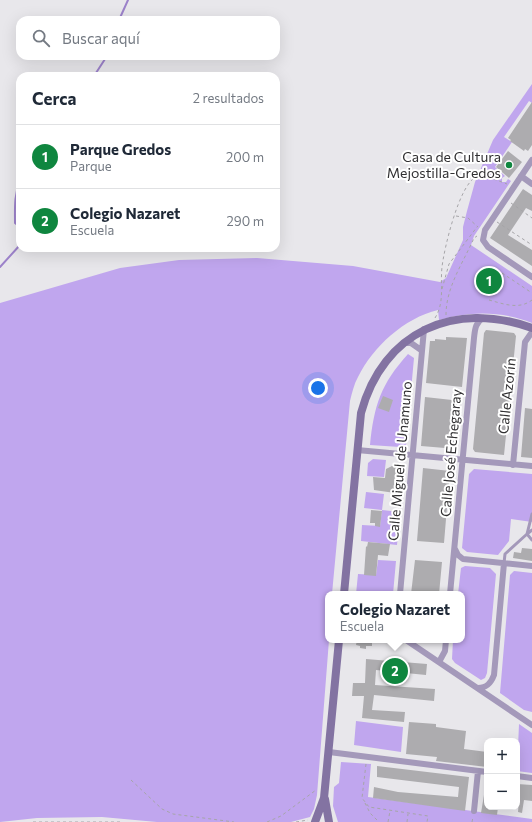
<!DOCTYPE html>
<html lang="es">
<meta charset="utf-8">
<style>
body{margin:0;font-family:Commissioner,sans-serif;background:#f6f6f7;color:#1f2937}
.controls{position:absolute;right:12px;bottom:12px;display:grid;overflow:hidden;border-radius:8px;box-shadow:0 4px 16px #0002}
.controls button{width:36px;height:36px;display:grid;place-items:center;padding:0;border:0;border-bottom:1px solid #e0e1e3;background:#fff;color:#1f2937;font:20px sans-serif}
.you{position:absolute;left:318px;top:388px;width:14px;height:14px;margin:-10px;border:3px solid #fff;border-radius:50%;background:#1a73e8;box-shadow:0 0 0 6px #1a73e833}
.badge{display:grid;place-items:center;width:26px;height:26px;border-radius:50%;background:#0f863f;color:#fff;font-size:13px;font-weight:700}
.pin{position:absolute;translate:-50% -50%;border:2px solid #fff;box-shadow:0 1px 4px #0006}
.popup{position:absolute;left:325px;top:591px;width:140px;height:52px;box-sizing:border-box;display:grid;place-content:center;border-radius:8px;background:#fff;filter:drop-shadow(0 1px 3px #0005);font-size:13px;white-space:nowrap;color:#747a83}
.popup b{font-size:15px;color:#1f2937}
.popup::after{content:'';position:absolute;left:50%;top:100%;margin-left:-8px;border:8px solid transparent;border-top-color:#fff}
.list{margin:0;padding:0;list-style:none}
h2{display:flex;justify-content:space-between;align-items:center;height:52px;margin:0;padding:0 16px;font-size:17px}
h2 small{font-size:13px;font-weight:400;color:#747a83}
.list li{display:grid;grid-template-columns:26px 1fr auto;gap:12px;align-items:center;box-sizing:border-box;height:64px;padding:0 16px;border-top:1px solid #e0e1e3}
.list b{display:block;font-size:15px;white-space:nowrap}
.list p{margin:0;font-size:13px;white-space:nowrap;color:#747a83}
.list em{font-size:13px;font-style:normal;color:#747a83}
.icon{flex:none;width:22px;height:22px;fill:none;stroke:currentColor;stroke-width:2;stroke-linecap:round;stroke-linejoin:round}
.map{position:relative;flex:none;width:532px;height:822px;overflow:hidden}
.search{position:absolute;background:#fff;box-shadow:0 4px 16px #0002;left:16px;top:16px;width:264px;height:44px;display:flex;align-items:center;gap:10px;box-sizing:border-box;padding:0 14px;border-radius:12px;color:#747a83;font-size:15px}
.panel{position:absolute;background:#fff;box-shadow:0 4px 16px #0002;left:16px;top:72px;width:264px;height:180px;border-radius:12px}
.map>svg:first-child{display:block}
.green{fill:#c0a6ee}
.lines{fill:none;stroke-linecap:round;stroke-linejoin:round}
.stream{stroke:#9c82ca;stroke-width:2}
.building{fill:#adacaf}
.path{stroke:#a6a5a8;stroke-width:1;stroke-dasharray:3 3;stroke-linecap:butt}
.lane{stroke:#a499ba;stroke-width:3}
.street{stroke:#a499ba;stroke-width:6}
.secondary{stroke:#8373a2;stroke-width:8}
.poi-dot{fill:#0f863f;stroke:#fff;stroke-width:1.5}
.labels{text-anchor:middle;stroke-width:4;stroke-linejoin:round;paint-order:stroke}
.poi-label{font-size:14px;fill:#313032;stroke:#fff;text-anchor:end}
.street-label{font-size:14px;fill:#313032;stroke:#fff}
</style>
<div class="map">
<svg width="532" height="822" viewBox="0 0 532 822">
<rect width="100%" height="100%" fill="#e8e7eb"/>
<path class="green" d="M532,84v19l-3,-2 -25,36 8,5 -17,25 10,9 -3,2v4h4l2,-3 3,2 -37,55 -3,9 61,41v37c-29,-12 -63,-12 -93,-3l-1,-10c-34,8 -65,37 -80,67 -4,7 -6,16 -8,24l-18,193h-4l1,46 -12,155 -3,14 -4,8 -19,5h-134l-55,-5 -65,1 -37,4v-519l120,-35 59,-8 78,-2 96,8 87,16 6,-4 17,-38v-13l4,-16 8,-29 18,-42z
M408,354l6,4 -8,87 -6,2 -30,-2c4,-40 11,-61 38,-91z
M373,459l13,1 -2,17 -17,-1 1,-13z
M474,469l58,5v48l-21,-3 -2,22 -11,14 -31,-3 -5,-4 7,-74z
M366,492l18,2 -2,16 18,2 -3,33 -36,-4 1,-16 18,1 2,-16 -18,-2z
M378,560l18,1 -3,33h-37l2,-20 18,1z
M465,566l25,2 6,6 -9,99 -2,5 -4,2 -26,-17 -3,-4 1,-19h9v-46h-4l3,-26z
M514,571l18,2v139l-8,-2 -24,-17 10,-118z
M356,721l47,6 -2,25 -47,-7z
M519,724l13,9v40l-15,-2z
M341,762l30,2 -3,33 164,22v3h-194l-5,-16 1,-19 5,-4z"/>
<g class="lines">
<path class="stream" d="M119,20l9,-20
M94,76l13,-20
M20,181c-6,14 -5,27 -5,42l5,4
M0,267l20,-22"/>
</g>
<path class="building" d="M532,102v43l-4,6 -3,-2 -1,2 -14,-10 1,-1 -3,-2z
M508,151l14,11 -13,16 -13,-11z
M523,189l9,6v16l-6,-3 -18,27 24,15v16l-42,-28z
M486,330l28,3 2,3 -12,119 -29,-3 -2,-3 11,-116z
M446,337l21,1 -5,49 -36,-4 4,-42h5v-2l11,1z
M383,396l10,4 -4,12 -11,-4z
M425,397l36,4 -4,48 -36,-3z
M525,408l7,1v49l-11,-1z
M392,466h5l-2,27 -21,-3 -1,-13 12,1 1,-9z
M423,468l27,3 -6,72 -27,-2z
M371,510l11,1 -2,16 -5,-1v-3h-5z
M368,542l22,2 -2,12 -10,-1 -2,21 -12,-1 2,-29 1,1z
M522,548l10,1v12l-19,-3 1,-6 7,1z
M415,560l27,2 -3,32h-28z
M357,640h15v6h-6v3l-6,-1v-2l-4,-1z
M366,659l61,5 -1,11 -50,-5 -1,15 60,4 -1,12 -60,-6 -2,15 33,2 -1,10 -42,-4 2,-22h-12l1,-13h12z
M409,722l27,2v3l30,4 -2,18 23,3v15l-51,-6 1,-4 -31,-3z
M377,766l92,11 -4,34 -92,-13 1,-11 24,5 60,5 1,-10 -82,-10z
M517,784l15,1v16l-8,-1 -2,13 -4,-1 1,-12 -2,-1z
M484,795h3v12h11l-1,8 -16,-2z"/>
<g class="lines">
<path class="path" d="M511,203l21,15
M456,216l12,2 10,9
M497,222l35,23
M502,273l30,20
M442,289l7,-25 28,-37
M489,300c15,4 30,10 43,0
M446,315c0,-28 17,-52 28,-77l3,-2
M435,318c10,-16 5,-33 7,-51 2,-18 17,-82 34,-90l15,1 16,6
M366,764l-4,34 7,9 59,9 -1,6
M131,780l31,29 11,5 61,8
M365,803l5,10 9,9
M33,822h90
M267,822l14,-6 35,-26
M296,822l12,-2
M388,822l2,-11
M407,822l1,-8
M472,822l1,-5"/>
<path class="lane" d="M527,534l5,-20
M527,534l5,-4
M504,563l1,-9 22,-20 5,6"/>
<path class="street" d="M532,160l-47,70 -2,10 5,7 44,30
M521,176l11,8
M405,343h6l10,7
M357,450l175,16
M513,465l12,-123 7,-10
M455,549l3,6 5,4 69,7
M400,594l24,-265
M450,594l24,-256c1,-8 1,-15 9,-20
M406,640l126,85
M439,662l6,-11 1,-11
M478,688c9,0 13,-5 16,-13l10,-112
M329,752l158,20
M517,776l15,2
M474,811l4,-40"/>
<path class="secondary" d="M344,594l17,-181c22,-82 94,-113 171,-85
M325,799l4,23
M315,822l9,-24 15,-158"/>
</g>
<circle class="poi-dot" cx="509" cy="165" r="4"/>
<g class="labels">
<g class="poi-label">
<text x="501" y="162">Casa de Cultura<tspan x="501" dy="16">Mejostilla-Gredos</tspan></text>
</g>
<g class="street-label">
<text transform="translate(507 396) rotate(-84)" y="5">Calle Azorín</text>
<text transform="translate(451 453) rotate(-85)" y="5">Calle José Echegaray</text>
<text transform="translate(400 461) rotate(-85)" y="5">Calle Miguel de Unamuno</text>
</g>
</g>
</svg>
<div class="controls">
<button>+</button>
<button>−</button>
</div>
<div class="you"></div>
<div class="pin badge" style="left:489px;top:281px">1</div>
<div class="pin badge" style="left:395px;top:671px">2</div>
<div class="popup"><b>Colegio Nazaret</b>Escuela</div>
<div class="search"><svg class="icon" aria-label="search" viewBox="0 0 24 24"><circle cx="10" cy="10" r="6"/><path d="M15 15l6 6"/></svg>Buscar aquí</div>
<section class="panel">
<h2>Cerca<small>2 resultados</small></h2>
<ul class="list">
<li><span class="badge">1</span><div><b>Parque Gredos</b><p>Parque</p></div><em>200 m</em></li>
<li><span class="badge">2</span><div><b>Colegio Nazaret</b><p>Escuela</p></div><em>290 m</em></li>
</ul>
</section>
</div>
